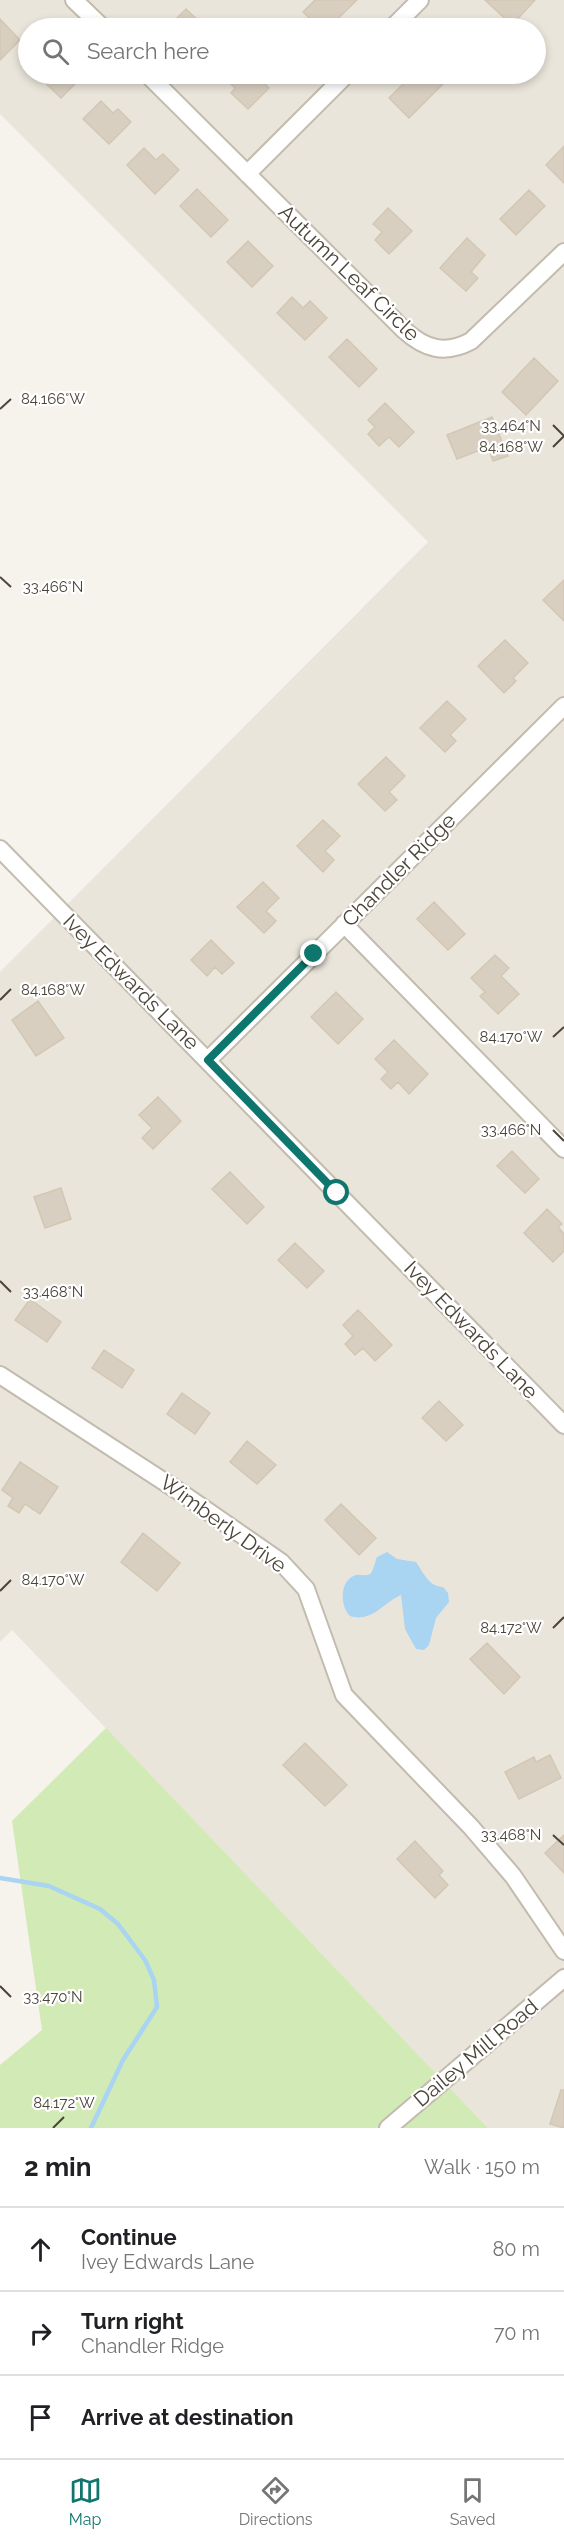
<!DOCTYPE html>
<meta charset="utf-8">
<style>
body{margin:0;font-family:Raleway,sans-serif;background:#f6f6f6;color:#202124}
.stop{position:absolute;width:18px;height:18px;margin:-14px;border:4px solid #0f766e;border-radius:50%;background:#fff}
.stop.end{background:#0f766e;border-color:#fff;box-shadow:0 2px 6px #0008}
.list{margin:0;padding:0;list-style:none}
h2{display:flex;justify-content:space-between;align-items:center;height:78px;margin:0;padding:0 24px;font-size:26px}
h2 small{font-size:20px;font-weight:400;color:#757577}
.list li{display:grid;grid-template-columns:39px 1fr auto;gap:18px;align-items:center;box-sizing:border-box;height:84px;padding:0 24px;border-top:2px solid #e0e0e0}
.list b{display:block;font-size:22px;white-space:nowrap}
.list p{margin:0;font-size:20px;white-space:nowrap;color:#757577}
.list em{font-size:20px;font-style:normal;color:#757577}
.icon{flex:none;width:33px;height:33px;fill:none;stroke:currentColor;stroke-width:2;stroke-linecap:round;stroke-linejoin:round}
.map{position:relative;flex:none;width:564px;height:2128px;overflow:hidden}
.search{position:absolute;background:#fff;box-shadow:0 3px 9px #0003;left:18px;right:18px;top:18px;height:66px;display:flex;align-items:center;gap:15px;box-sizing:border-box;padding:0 21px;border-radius:33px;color:#757577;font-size:22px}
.sheet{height:330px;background:#fff}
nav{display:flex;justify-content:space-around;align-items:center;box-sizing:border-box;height:84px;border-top:2px solid #e0e0e0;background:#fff;font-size:16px;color:#757577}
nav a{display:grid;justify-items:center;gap:3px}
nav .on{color:#0f766e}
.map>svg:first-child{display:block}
.residential{fill:#eae5da;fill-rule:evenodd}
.green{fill:#d2eab5}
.water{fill:#a9d4f2}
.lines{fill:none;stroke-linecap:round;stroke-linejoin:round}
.stream{stroke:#a9d4f2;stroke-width:4.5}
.building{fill:#d8cfc1;stroke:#d3c7b4;stroke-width:1.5}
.minor-casing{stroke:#c2bbae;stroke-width:20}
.minor{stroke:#fff;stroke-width:16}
.route{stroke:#0f766e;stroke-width:8}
.ticks{fill:none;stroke:#4b4439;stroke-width:2}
.labels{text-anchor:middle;stroke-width:4.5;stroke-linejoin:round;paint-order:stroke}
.street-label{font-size:21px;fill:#4b4439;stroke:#fff}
.ticks-label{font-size:15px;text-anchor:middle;fill:#4b4439;stroke:#fff;stroke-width:4.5;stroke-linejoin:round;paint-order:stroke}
</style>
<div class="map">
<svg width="564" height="2128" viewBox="0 0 564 2128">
<rect width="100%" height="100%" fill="#f6f3ec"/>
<path class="residential" d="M0,0h564v2128h-76l-476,-498 -12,12v-670l428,-430 -428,-428zM28,28h508v46h-508z"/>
<path class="green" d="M106,1728l382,400h-488v-63l42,-35 -30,-209z"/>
<path class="water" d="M387,1552l10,7 19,3c7,10 13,25 27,25l5,6 1,9 -13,16 -7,27 -5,5 -8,-1 -11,-20 -4,-34c-17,7 -29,28 -51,21 -10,-10 -11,-36 6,-41 4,-1 9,2 14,-1 3,-2 5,-12 7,-17z"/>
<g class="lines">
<path class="stream" d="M0,1878l49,8 51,23 18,15 27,36 9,20 3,27 -34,53 -32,68"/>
</g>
<path class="building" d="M315,0h42l-29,28h-8l-17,-16z
M485,0h50l-23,25z
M186,9l20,19h-39z
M0,19l20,21 -20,20z
M36,74h35l7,7 -17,17z
M234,74h21l14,14 -21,21 -17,-16 4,-5 -8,-8z
M413,74h40l-44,44 -20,-20z
M101,101l12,12 5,-4 13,13 -22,22 -26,-25z
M564,146v37l-18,-18z
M144,148l12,12 7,-6 16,16 -24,24 -28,-29z
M197,189l31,31 -17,17 -31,-31z
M529,190l16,16 -29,29 -16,-16z
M388,208l24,23 -23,23 -14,-14 7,-8 -9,-8z
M467,238l18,17 -14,17 7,6 -12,13 -26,-23z
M248,241l25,25 -21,21 -25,-25z
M292,297l11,11 7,-7 17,17 -22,22 -28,-27z
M347,339l30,30 -18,18 -30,-30z
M534,358l24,23 -32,34 -24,-23z
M385,403l29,29 -15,15 -10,-10 -10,9 -11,-12 7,-7 -7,-7z
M492,417l16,39 -15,5 -5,-14 -31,12 -10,-24z
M564,580v41l-21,-21z
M505,640l23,23 -15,15 3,3 -12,12 -26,-27z
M447,701l19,18 -16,16 6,6 -11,11 -25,-24z
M386,757l19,19 -16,16 8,8 -12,11 -27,-27z
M323,820l17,16 -15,15 9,9 -11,12 -26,-26z
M263,882l16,16 -13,13 10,10 -12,12 -27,-26z
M434,902l31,32 -17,16 -31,-31z
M211,940l23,23 -12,11 -7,-7 -8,9 -16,-16z
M495,955l14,13 -8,8 18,18 -21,20 -18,-18 5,-4 -14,-14z
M336,992l27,27 -25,25 -27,-27z
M38,1001l26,37 -28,18 -24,-36z
M394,1040l34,34 -19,20 -11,-12 -7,7 -10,-10 7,-7 -13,-13z
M158,1097l23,24 -28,28 -11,-11 10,-10 -13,-13z
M512,1151l27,28 -14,14 -28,-27z
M230,1172l34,35 -17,17 -35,-35z
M61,1188l10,31 -26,9 -11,-31z
M547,1209l15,15 -4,3 6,7v17l-11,11 -29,-29z
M295,1243l29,28 -17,17 -29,-28z
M30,1299l31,23 -14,20 -32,-22z
M358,1310l34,35 -17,16 -12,-13 -8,7 -10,-11 8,-8 -10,-11z
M104,1350l30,20 -12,18 -30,-20z
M182,1393l28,20 -15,21 -28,-20z
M439,1401l24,24 -17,16 -24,-23z
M247,1441l29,24 -19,19 -27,-22z
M20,1462l38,25 -18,27 -15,-10 -6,9 -11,-7 5,-8 -11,-8z
M341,1504l35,34 -17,17 -34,-35z
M143,1533l37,30 -23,28 -36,-29z
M487,1643l33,34 -16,17 -34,-35z
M305,1743l42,42 -22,21 -42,-41z
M550,1755l11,23 -42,21 -14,-27 29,-15 2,5z
M564,1835v38l-19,-20z
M415,1841l28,30 -4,4 9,10 -13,13 -38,-39z
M561,2090h3v38l-14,-4z"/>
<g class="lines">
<defs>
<path id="minor" d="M74,0l29,28
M392,28l28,-28
M147,74l257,256c21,19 41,25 67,11l93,-89
M247,174l100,-100
M0,849l564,576
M344,924l220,225
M208,1060l356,-354
M0,1375l183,119 98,68 25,27 38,106 127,132 42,49 51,75
M388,2128l176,-150"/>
</defs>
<use href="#minor" class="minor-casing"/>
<use href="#minor" class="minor"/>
</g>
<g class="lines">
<path class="route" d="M314,954l-106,106 129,133"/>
</g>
<path class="ticks" d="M0,409l11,-10M553,425l11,11M553,447l11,-11M0,577l11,10M0,1000l11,-11M553,1037l11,-10M553,1130l11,11M0,1281l11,11M0,1591l11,-11M553,1628l11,-11M553,1835l11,10M0,1986l11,11M53,2128l11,-11"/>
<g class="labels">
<g class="street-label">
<text transform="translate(349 273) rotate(44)" y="7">Autumn Leaf Circle</text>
<text transform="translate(399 870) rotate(-45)" y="7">Chandler Ridge</text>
<text transform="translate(131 982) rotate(45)" y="7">Ivey Edwards Lane</text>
<text transform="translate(471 1330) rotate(46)" y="7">Ivey Edwards Lane</text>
<text transform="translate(223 1524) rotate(36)" y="7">Wimberly Drive</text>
<text transform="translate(476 2053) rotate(-40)" y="7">Dailey Mill Road</text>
</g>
</g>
<g class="ticks-label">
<text x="53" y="404">84.166°W</text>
<text x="511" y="431">33.464°N</text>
<text x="511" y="452">84.168°W</text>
<text x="53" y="592">33.466°N</text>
<text x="53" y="995">84.168°W</text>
<text x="511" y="1042">84.170°W</text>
<text x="511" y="1135">33.466°N</text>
<text x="53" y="1297">33.468°N</text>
<text x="53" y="1585">84.170°W</text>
<text x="511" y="1633">84.172°W</text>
<text x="511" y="1840">33.468°N</text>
<text x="53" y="2002">33.470°N</text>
<text x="64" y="2108">84.172°W</text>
</g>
</svg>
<div class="stop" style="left:337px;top:1193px"></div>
<div class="stop end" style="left:314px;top:954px"></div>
<div class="search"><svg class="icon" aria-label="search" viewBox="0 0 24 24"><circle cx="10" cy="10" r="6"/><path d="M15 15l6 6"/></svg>Search here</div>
</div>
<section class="sheet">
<h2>2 min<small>Walk · 150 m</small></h2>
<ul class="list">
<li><svg class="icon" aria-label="ahead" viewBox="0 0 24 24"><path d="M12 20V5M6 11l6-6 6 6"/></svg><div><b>Continue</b><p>Ivey Edwards Lane</p></div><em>80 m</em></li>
<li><svg class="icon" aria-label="right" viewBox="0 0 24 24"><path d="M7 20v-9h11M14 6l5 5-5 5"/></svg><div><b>Turn right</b><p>Chandler Ridge</p></div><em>70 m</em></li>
<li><svg class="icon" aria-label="arrive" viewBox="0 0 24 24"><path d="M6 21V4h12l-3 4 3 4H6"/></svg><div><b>Arrive at destination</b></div></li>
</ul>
</section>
<nav>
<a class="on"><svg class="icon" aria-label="map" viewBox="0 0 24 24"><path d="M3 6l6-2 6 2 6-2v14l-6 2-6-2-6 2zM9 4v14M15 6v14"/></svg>Map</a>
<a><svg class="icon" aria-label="directions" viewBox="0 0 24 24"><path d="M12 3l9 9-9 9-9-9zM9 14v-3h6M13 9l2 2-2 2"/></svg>Directions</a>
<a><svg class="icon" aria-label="saved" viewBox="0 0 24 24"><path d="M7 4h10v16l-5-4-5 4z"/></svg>Saved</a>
</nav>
